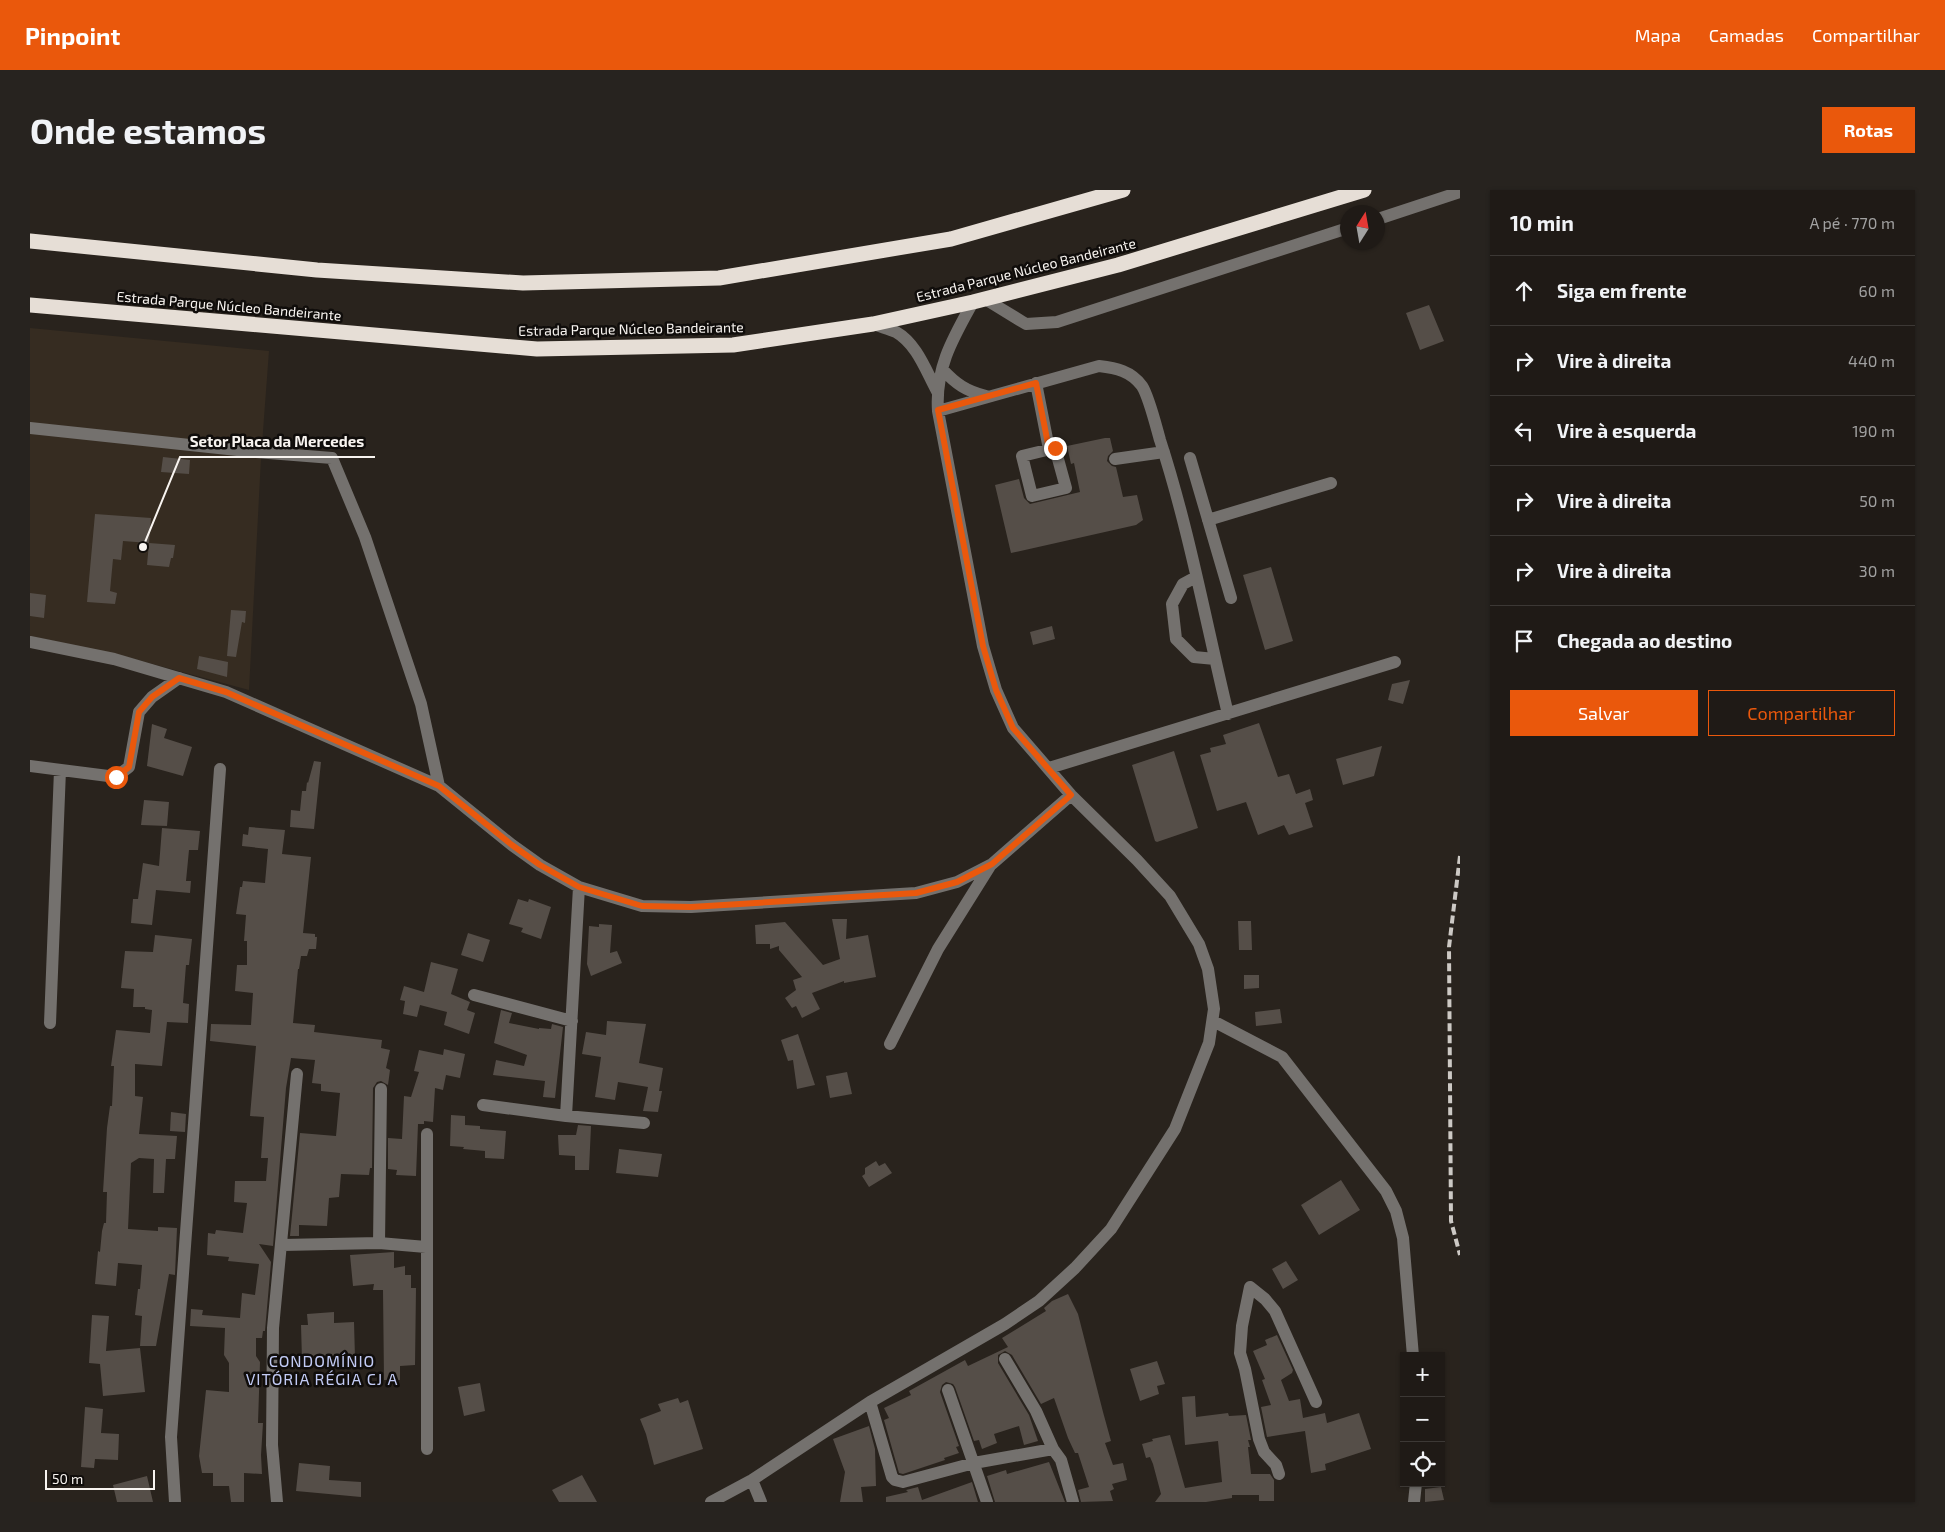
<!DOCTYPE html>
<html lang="pt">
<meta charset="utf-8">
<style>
body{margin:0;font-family:"Exo 2",sans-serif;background:#27231f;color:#f1f3f6}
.controls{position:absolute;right:15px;bottom:15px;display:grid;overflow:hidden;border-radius:0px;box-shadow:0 1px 4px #0004}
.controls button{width:45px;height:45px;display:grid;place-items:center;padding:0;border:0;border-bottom:1px solid #3c3835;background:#1f1a16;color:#f1f3f6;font:25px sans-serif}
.compass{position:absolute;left:1310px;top:15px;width:45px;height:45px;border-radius:50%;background:#1f1a16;box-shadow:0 1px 4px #0004;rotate:11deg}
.scale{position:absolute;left:15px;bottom:12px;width:110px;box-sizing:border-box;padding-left:5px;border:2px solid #f8f4f0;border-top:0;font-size:14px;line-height:18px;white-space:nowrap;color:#f8f4f0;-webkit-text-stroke:4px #100d0b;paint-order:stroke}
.stop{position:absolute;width:15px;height:15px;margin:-11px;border:4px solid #ea580c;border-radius:50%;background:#fff}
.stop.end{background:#ea580c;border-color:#fff;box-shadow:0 1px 5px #0008}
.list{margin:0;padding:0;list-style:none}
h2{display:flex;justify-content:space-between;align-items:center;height:65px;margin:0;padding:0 20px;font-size:21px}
h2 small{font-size:16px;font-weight:400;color:#a1a1a1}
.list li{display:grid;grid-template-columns:32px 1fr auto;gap:15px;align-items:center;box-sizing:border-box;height:70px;padding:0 20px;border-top:1px solid #3c3835}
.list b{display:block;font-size:19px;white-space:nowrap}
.list em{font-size:16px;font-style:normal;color:#a1a1a1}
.actions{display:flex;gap:10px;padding:15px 20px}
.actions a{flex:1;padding:11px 0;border:1px solid #ea580c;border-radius:0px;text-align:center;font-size:18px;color:#ea580c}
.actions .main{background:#ea580c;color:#fff}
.icon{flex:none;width:28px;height:28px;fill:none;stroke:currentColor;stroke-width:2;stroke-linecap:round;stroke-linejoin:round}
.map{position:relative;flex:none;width:1430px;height:1312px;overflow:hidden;border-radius:0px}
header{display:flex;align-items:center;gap:30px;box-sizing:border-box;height:70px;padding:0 25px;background:#ea580c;color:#fff}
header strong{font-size:24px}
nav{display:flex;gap:28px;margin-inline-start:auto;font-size:18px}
.intro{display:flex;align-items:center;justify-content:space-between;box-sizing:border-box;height:120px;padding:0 30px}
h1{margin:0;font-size:35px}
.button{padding:12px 22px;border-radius:0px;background:#ea580c;color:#fff;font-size:18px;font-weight:700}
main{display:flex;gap:30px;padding:0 30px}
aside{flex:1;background:#1f1a16;border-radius:0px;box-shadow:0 1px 4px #0004}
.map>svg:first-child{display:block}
.built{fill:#362c21}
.building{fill:#554e48}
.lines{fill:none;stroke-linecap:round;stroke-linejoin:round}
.minor{stroke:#74716e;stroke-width:12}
.highway{stroke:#e6ded6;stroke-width:15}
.rail{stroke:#cdc9c4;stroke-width:4;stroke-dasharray:8 4;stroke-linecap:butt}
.route{stroke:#ea580c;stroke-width:6}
.labels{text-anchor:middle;stroke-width:5;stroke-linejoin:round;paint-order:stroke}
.street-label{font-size:14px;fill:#f8f4f0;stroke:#100d0b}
.quarter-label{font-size:16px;letter-spacing:1px;fill:#c2cbf5;stroke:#100d0b}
.leader{fill:none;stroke:#f8f4f0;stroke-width:2}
.callout-dot{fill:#f8f4f0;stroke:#100d0b;stroke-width:2}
.callout-label{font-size:15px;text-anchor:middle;font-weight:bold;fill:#f8f4f0;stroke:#100d0b;stroke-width:5;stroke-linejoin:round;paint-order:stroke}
</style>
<header>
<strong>Pinpoint</strong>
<nav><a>Mapa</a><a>Camadas</a><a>Compartilhar</a></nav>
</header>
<div class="intro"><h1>Onde estamos</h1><a class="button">Rotas</a></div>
<main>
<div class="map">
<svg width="1430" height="1312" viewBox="0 0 1430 1312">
<rect width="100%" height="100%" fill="#29231d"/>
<path class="built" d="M0,138l239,23 -8,107 -12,232 -130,-35 -89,-19z"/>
<path class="building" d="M1399,115l15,36 -24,9 -14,-37z
M1075,248h5l3,13 -5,5 -1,5 5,5 4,1 7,30 14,-2 6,25 -7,5 -125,28 -16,-68 24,-6 5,19 6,6 50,-12 -6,-29 -3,1 -4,-18z
M133,267l27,3 -1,14 -28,-2z
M65,324l56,4 -2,25 -26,-2 -2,19 -8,-1 -3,32 7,2 -2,11 -28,-2z
M119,353l26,2 -2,13h-2l-2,9 -22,-2z
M1241,377l22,74 -28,9 -22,-75z
M0,403l16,2 -2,23 -14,-2z
M201,420l15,1 -1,12 -3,-1 -6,35 -9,-1z
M1022,436l3,13 -22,6 -3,-13z
M169,466l29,6 -1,15 -30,-8z
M1380,490l-7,24 -15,-4 4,-16z
M1229,533l19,54 11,-3 7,20 14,-5 3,11 -8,3 8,24 -24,8 -5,-10 -26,10 -12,-33 -29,9 -17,-56 11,-3 -1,-4 16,-4 -3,-9z
M122,534l15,5 -3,9 28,9 -9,29 -36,-10z
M1352,556l-8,30 -31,9 -7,-26z
M1144,561l24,77 -41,14 -2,-1 -23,-76z
M284,571l7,1 -7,67 -24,-2 1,-17 9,1 2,-20h4l1,-9 1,1z
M114,610l25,2 -2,24 -26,-1z
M219,637l36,3 -3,24 29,3 -8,76 12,1v3h2l-1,12h-7l-2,7h-6l-2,13h-1l-5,54 22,2 -1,7 68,8 -1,8 9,2 -4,18 4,2 -2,15 -7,-4 -4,1 -4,6 -1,80h-2l-1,7 -28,-1 -2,23 -10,1 -2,28 -28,-1v11h-9l10,-103 36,3 4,-43 -19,-2v-7l-9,-1 3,-23 -24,-2 -5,30 -13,158 -14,-2 12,18 -6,69h-2l-1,7h-6v18l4,6 -2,61h5l-2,32 1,19 -18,-1v29h-13l-2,-16h-16v-13h-11l-3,-17 7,-66 23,2v-29l-5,-8 1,-27 -35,-2 1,-17 12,1 -1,5 38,3 2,-25 13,2 4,-31 -31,-3 1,-4 -22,-2 1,-22 7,1 1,-4 27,3 4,-30 -13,-1 1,-21h31l2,-23h-7l3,-41 -14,-1 6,-70 -46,-5 1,-17 40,1 2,-32 -18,-2 2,-26h10v-24h-3l2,-26 -10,-1 4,-27h2l1,-6 22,2 3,-34 -26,-3 1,-12 5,1z
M132,638l38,3 -2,19h-9l-3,31h5l-1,12 -34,-3 -4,35 -21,-2 2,-24h5l5,-36 16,3z
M488,709l10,3 1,-3 22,8 -10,32 -20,-7 2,-4 -14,-4z
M802,729h15l-1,20 22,-4 8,42 -32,6v-2l-32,12 8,16 -18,9 -6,-12 -4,2 -7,-10 11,-8 -3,-10 9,-3 -23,-27v-4l-9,3v-5h-14l-1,-19 30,-3 38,43 17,-6z
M1208,731h13l1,29h-13z
M569,734l13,1 -2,28 7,-2 5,12 -31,13 -4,-12 2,-38 10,1z
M438,743l22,7 -7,22 -22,-7z
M125,745l37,4 -3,26h-3l-3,38 6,1 -1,19 -21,-1 -5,44 -27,-2v32l8,1 -4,37 38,2 -2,23h-9l-2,34h-11l1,-34 -15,-1 -8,5 -3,66 30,2v-4l19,1 -2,47 -6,-1 -13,72h-16l2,-30 -7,-1 3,-26h2l2,-24 -24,-2 -2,23 -21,-2 3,-33 2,1 2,-21 2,-8h2l1,-31h-4l4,-64 3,-22h2l2,-40h-3l5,-36 34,3 2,-23 -7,-1v-2h-12l1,-18 -13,-1 4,-37 28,1z
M401,772l27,7 -7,25 19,8 -3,8 8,3 -6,21 -25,-9 3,-13 -27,-7 -3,12 -14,-3 2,-13 -5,-1 4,-14 20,6z
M1214,785h15v13l-15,1z
M1250,819l2,14 -26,3 -1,-14z
M471,820l11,3 -3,10 30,6v-1l12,1 1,-5 11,3 -8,71 -12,-1 2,-16 -52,-6 3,-15 28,6 3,-11 -33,-12z
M577,831l39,3 -7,39 24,5 -4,23h3l-4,21 -15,-1 5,-24 -30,-5 -3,18 -20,-3 6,-40 -19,-3 4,-22 20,3z
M768,844l17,51 -18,4 -4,-29 -5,1 -7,-21z
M414,859l21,5 -5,24 -14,-3 -3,15 -8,-2 -2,34 -9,-1v3h-6l-2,52 -20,-1 1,-5 -9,-1v-31l14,1 2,-43 7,1 8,-25 -5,-1 5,-21 24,5z
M817,882l5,22 -22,4 -4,-22z
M141,922l15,2 -1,18 -15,-1z
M421,925l14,1v9l15,1v3l26,2 -2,28 -19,-1v-7l-22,-2 1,-2 -14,-1z
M548,935l13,1 -2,44h-14v-14l-16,-1 -1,-20h18z
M589,959l43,5 -4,23 -42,-4z
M846,971l3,5 6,-3 7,10 -23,14 -7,-11 3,-2v-6z
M1311,990l19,30 -41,25 -18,-30z
M364,1062v16l11,-2v9h6v13h5l-1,77 -15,1v14h-16l-1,-90h-10l1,-6 -21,2 -3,-31z
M1256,1071l12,19 -15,9 -11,-20z
M1038,1104l10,20 25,98 8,29 -6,2 8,22 10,-2 4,17 -15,4 2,5 -4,2 3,10 -32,1 -3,-12 11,-3 -11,-34h-3l-7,-15 -14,-40 -13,6 -29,-49 -7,-4 -7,4v8l31,52 9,26 -14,4 -5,-19 -25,8 3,9 -15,6 -3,-9 -5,1 -19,-54 -2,-3 -7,-2 -4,3 -2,7 19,54 -3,1 3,6 -15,5 1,2 -42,14 -4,-1 -15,-53 5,-2 -5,-10 27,-13 -2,-4 56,-31 3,6 40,-19 -6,-9 44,-27 -2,-3 8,-7z
M304,1122v11l20,-1 1,36 -53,2 -1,-35h7l-1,-11z
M62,1125l17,1 -3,35 34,-3 5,44 -42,4 -3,-32 -11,-1z
M1247,1145l16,35 -1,3 -11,7 8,21 11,-2 3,19 22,-5 2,10 32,-10 12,36 -46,15 1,6 -15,3 -6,-42 -38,6 -6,-30 10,-2 -9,-25 3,-1 -12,-28 14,-6 -2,-5z
M1127,1171l8,23 -8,2 2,8 -19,7 -10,-32z
M450,1193l5,28 -21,5 -6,-29z
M1165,1206l1,21 32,-4 1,3 17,-1 5,25h-3l2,7h-2l3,27h19l4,6v21h-15v-6h-27v3l-26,4h-51l6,-8 -8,-30 -3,-7 -4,1 -4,-14 11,-3 -1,-2 18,-4 15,53 37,-6 -4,-41 -33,4 -3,-48z
M648,1208l2,5 8,-3 15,49 -49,16 -8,-31 -6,-15 21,-8 -3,-7z
M55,1217l18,2 -2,24 18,1 -1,26 -23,-1 -1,9 -13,-1z
M839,1236l6,23 1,37 -15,1 2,15h-23l5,-30 -12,-33z
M1019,1272l16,40h-70l-8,-26 19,-6 1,4z
M269,1273l31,3 -1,14 32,2v15l-65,-6z
M552,1285l15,27h-38l-7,-12z
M117,1286l6,26h-36l-4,-17z
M942,1292l6,20h-92v-5l22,-5 -2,-2 12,-3 4,13z
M1411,1297l3,13 -19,2v-13z"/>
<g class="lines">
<path class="minor" d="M1348,29l82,-27
M955,109l41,25 31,-2 291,-94
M843,134c8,3 16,5 23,8 21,12 30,39 41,59
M912,179c14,15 24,22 44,27
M1006,193l13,66
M908,221l161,-45c17,2 32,5 43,20 7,11 14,40 18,54 29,89 46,183 68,274
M0,238l226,24 76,6 33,79 56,167 18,82
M1025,258l11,40 -34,8 -10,-40z
M1160,268l41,140
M1085,269l49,-7
M1178,330l123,-37
M1166,387l-13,7 -11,20 4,35 18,18 21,2
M0,452l84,17 112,33 213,94 73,59 28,20 39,22 63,19 49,1 225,-14 41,-11 35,-18 79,-69
M0,576l86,11 13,-10 10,-55 13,-15 27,-19
M1019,578l346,-106
M444,805l98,26
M1183,831l69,36 104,134 10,20 7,27 10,118
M20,833l10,-253
M860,854l48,-95 52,-83
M453,915l83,11 78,7
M536,926l13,-229
M349,1053l2,-154
M252,1055l97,-2 47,4
M975,1169l31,52 17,38
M918,1200l39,112
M840,1212l22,75 3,3 8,2 71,-19 79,-14 8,11 12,42
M397,1259v-315
M1249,1284l-3,-9 -12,-13 -5,-13 -14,-70 -5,-16 2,-27 8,-39 15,12 10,12 41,91
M722,1290l9,22
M145,1312l-4,-65 49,-668
M247,1312l-5,-57 1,-117 24,-254
M681,1312l41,-22 118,-78 135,-78 34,-23 36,-33 36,-39 64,-100 34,-86 5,-34 -6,-40 -9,-25 -29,-48 -33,-36 -66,-65 -58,-67 -17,-38 -13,-44 -45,-235c-3,-43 15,-73 35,-109
M1384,1312l2,-19"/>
<path class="highway" d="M0,51l287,29 206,13 196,-5 232,-39 172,-49
M0,115l507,44 196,-4 140,-21 100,-22 145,-37 246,-75"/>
<path class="rail" d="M1430,666l-11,91 2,274 9,34"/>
</g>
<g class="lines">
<path class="route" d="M86,587l13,-10 10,-55 13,-15 27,-19 47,14 213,94 73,59 28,20 39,22 63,19 49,1 225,-14 41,-11 35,-18 79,-69 -58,-67 -17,-38 -13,-44 -45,-236 98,-27 13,66 6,-1"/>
</g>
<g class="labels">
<g class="street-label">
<text transform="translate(996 80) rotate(-14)" y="5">Estrada Parque Núcleo Bandeirante</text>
<text transform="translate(199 116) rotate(5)" y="5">Estrada Parque Núcleo Bandeirante</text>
<text transform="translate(601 139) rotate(-1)" y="5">Estrada Parque Núcleo Bandeirante</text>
</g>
<g class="quarter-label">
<text x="292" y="1177">CONDOMÍNIO<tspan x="292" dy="18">VITÓRIA RÉGIA CJ A</tspan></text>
</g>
</g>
<path class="leader" d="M113 357L150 267H345"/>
<circle class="callout-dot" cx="113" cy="357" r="5"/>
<g class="callout-label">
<text x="247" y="257">Setor Placa da Mercedes</text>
</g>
</svg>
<div class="controls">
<button>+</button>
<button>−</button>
<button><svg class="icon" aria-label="locate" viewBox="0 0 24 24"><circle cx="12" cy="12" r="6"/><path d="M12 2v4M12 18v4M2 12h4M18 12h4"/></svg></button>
</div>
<svg class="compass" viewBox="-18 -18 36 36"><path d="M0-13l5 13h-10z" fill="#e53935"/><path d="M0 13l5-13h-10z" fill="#a1a1a1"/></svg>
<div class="scale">50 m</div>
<div class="stop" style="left:86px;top:587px"></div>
<div class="stop end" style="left:1025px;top:258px"></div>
</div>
<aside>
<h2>10 min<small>A pé · 770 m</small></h2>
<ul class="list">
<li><svg class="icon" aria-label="ahead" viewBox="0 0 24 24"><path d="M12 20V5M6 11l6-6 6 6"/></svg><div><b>Siga em frente</b></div><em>60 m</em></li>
<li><svg class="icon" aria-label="right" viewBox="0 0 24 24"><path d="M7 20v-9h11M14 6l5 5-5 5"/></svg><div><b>Vire à direita</b></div><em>440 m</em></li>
<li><svg class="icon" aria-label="left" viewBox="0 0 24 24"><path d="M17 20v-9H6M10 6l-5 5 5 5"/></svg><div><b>Vire à esquerda</b></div><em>190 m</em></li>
<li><svg class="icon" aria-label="right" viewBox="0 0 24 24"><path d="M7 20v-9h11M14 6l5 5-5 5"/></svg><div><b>Vire à direita</b></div><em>50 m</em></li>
<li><svg class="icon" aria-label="right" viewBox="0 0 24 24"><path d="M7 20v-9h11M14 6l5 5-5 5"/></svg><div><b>Vire à direita</b></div><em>30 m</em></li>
<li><svg class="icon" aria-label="arrive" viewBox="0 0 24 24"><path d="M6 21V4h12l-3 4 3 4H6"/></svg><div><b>Chegada ao destino</b></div></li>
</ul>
<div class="actions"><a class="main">Salvar</a><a>Compartilhar</a></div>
</aside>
</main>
